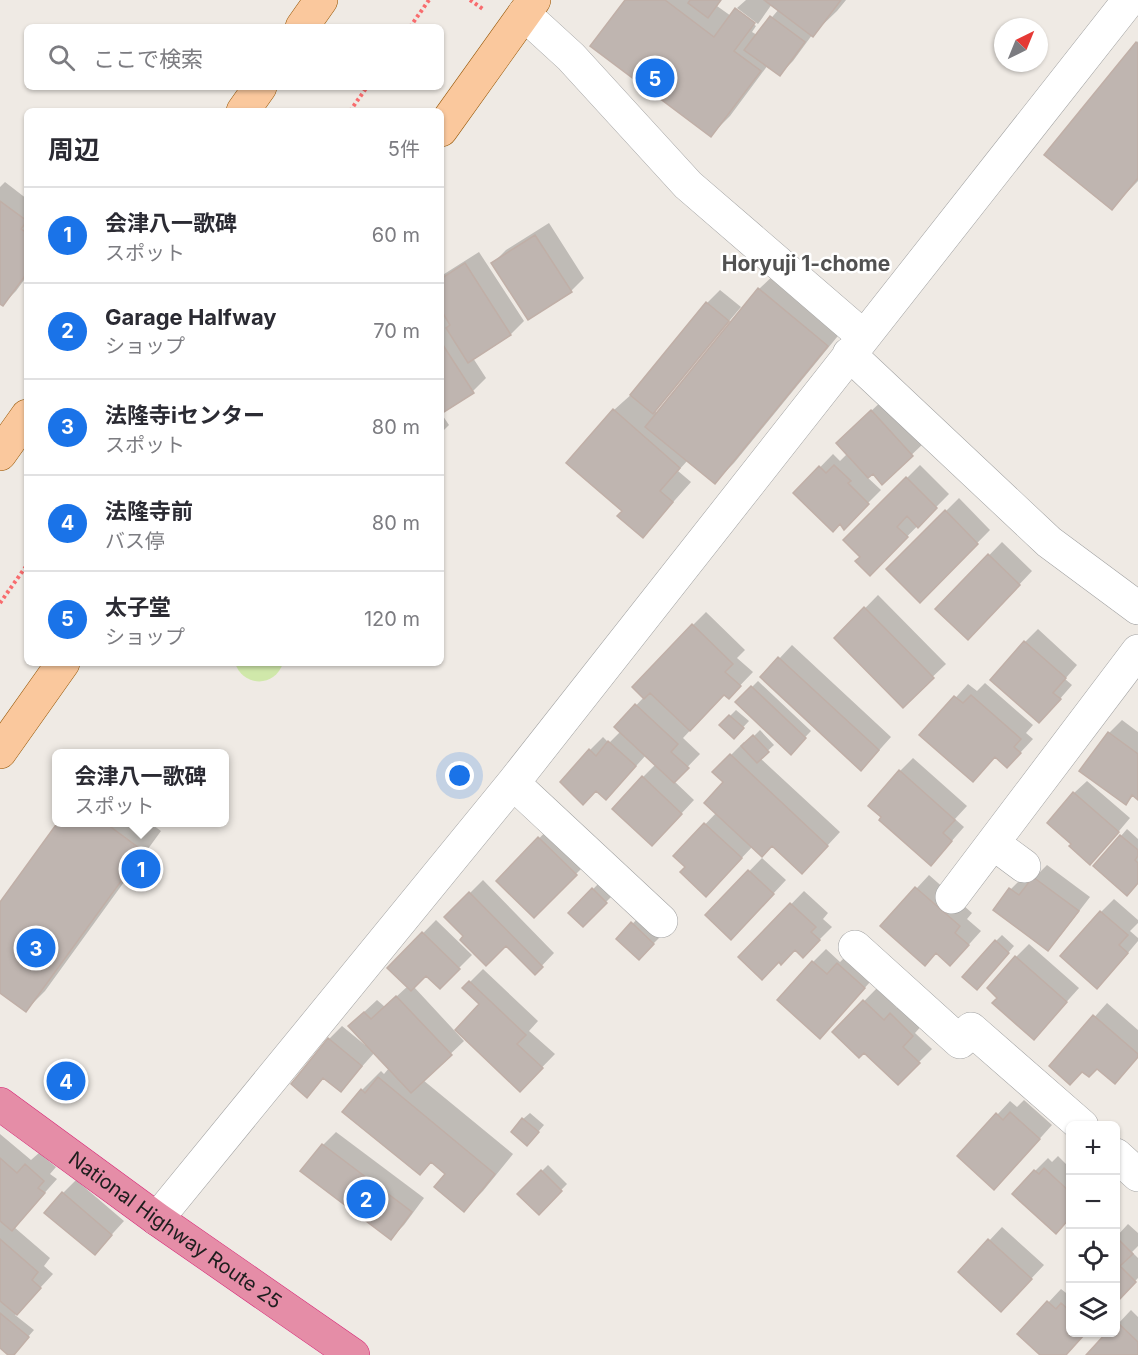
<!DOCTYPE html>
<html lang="ja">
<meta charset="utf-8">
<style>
body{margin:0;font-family:Inter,"Noto Sans JP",sans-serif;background:#f2f2f3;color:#2b2b33}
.controls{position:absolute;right:18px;bottom:18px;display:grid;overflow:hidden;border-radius:9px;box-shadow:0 2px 4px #0004}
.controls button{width:54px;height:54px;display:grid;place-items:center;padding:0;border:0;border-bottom:2px solid #e1e1e2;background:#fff;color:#2b2b33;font:30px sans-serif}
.compass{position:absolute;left:994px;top:18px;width:54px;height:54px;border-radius:50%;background:#fff;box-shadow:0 2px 4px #0004;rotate:43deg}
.you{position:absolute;left:460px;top:776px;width:21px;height:21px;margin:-15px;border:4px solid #fff;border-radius:50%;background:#1a73e8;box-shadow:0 0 0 9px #1a73e833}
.badge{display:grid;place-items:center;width:39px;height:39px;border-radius:50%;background:#1a73e8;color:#fff;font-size:20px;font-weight:700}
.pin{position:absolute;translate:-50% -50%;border:3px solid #fff;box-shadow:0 2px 6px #0006}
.popup{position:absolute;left:52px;top:749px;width:177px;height:78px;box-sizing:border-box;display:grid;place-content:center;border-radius:9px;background:#fff;filter:drop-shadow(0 2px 4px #0005);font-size:20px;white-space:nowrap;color:#7c7c81}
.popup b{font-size:22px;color:#2b2b33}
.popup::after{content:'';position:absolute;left:50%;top:100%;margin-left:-12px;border:12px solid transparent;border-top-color:#fff}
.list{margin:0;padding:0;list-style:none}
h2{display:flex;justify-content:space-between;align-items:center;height:78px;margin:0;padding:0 24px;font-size:26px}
h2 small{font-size:20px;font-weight:400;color:#7c7c81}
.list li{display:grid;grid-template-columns:39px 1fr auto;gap:18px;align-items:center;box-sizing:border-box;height:96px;padding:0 24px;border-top:2px solid #e1e1e2}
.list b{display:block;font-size:22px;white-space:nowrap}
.list p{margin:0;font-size:20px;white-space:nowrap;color:#7c7c81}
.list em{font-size:20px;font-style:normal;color:#7c7c81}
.icon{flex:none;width:33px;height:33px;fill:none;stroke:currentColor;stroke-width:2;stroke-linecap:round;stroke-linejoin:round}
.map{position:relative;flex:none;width:1138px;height:1355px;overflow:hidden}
.search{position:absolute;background:#fff;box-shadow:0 2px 4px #0004;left:24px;top:24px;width:420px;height:66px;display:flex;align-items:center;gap:15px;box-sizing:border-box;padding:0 21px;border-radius:9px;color:#7c7c81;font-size:22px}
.panel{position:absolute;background:#fff;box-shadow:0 2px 4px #0004;left:24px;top:108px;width:420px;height:558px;border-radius:9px}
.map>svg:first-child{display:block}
.grass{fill:#d0e8aa}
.shadow{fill:#0003}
.building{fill:#bfb5b0;stroke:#c0afa7;stroke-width:1.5}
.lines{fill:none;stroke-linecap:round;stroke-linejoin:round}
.minor-casing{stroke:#a2a2a2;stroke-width:34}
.major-casing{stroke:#955402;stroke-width:34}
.highway-casing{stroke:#d72777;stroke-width:34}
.path{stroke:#f86c6e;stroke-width:4;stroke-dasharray:3 3;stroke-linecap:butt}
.minor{stroke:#fff;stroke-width:33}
.major{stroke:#fac89d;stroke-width:33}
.highway{stroke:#e58da7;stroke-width:33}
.labels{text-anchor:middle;stroke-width:5;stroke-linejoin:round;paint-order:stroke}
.street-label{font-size:20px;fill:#1e1e1e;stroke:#fff}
.neighbourhood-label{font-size:21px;font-weight:bold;fill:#515151;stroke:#fff}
</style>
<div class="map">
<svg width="1138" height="1355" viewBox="0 0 1138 1355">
<rect width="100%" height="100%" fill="#efeae4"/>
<path class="grass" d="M235,663h48c-8,25 -40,24 -48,0z"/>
<path class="shadow" d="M627,0h94l-4,6 14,10 6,-7v3l19,14 -4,6 5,3 22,-26 -7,-5 -14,20 -21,-16 9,-8h100l-9,11 -25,24 -19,26 -13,13 -12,-9 -38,51 -19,19z
M1138,41v140l-26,27 -66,-53z
M5,182l22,17v77l-11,15 -13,13 -3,-2v-115z
M549,223l35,55 -13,13 -78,-28 13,-13z
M479,252l45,69 -13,13 -38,24 13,20 -13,13 -32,22v-137z
M779,270l67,56 -112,137 -19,19 -27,-22 -10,11 13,11 -48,54 -19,-25 -10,-101 20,-18 73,-89 13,-13 21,17 -87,103 4,3 101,-124z
M885,398l40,44 -43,41 -9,-11 -6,5 14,13 -37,37 -4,-5 -45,-29 38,-39 7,7 7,-7 4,-24z
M441,413l8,12 -8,8z
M920,465l29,29 -79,80 -8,-17 -17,-17z
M959,498l31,32 -70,71 -32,-32z
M1002,542l30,29 -51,54 -44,-16z
M878,595l68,69 -43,41 -67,-67z
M706,612l39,38 -8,8 16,14 -24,25 -4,-4 -42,45 17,16 -26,27 20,19 -29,31 -22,-54 13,-13 -10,-9 -27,30 -29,-35 13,-13 6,6 12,-12 -5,-4 28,-30 49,-72z
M1038,629l39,36 -12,14 7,6 -20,23 -27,-66z
M792,645l99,92 -17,19 -112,-79z
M758,681l53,50 -21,22 -53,-51z
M985,683l48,42 -7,8 7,6 -13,14 -24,3 -23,24 -51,-45 46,-51 9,7z
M736,710l13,11 -15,16 -13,-12z
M1122,720l16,12v66l-4,-3 -8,8 -17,-70z
M760,730l14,15 -14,13 80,74 -25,27 -43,-15 -19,2 -34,36 -32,-15 -12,-11 42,-44 8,-30 -11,-10 30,-30 2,2z
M913,758l54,48 -12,13 9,8 -21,24 -43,-80z
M1087,781l43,37 -27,32 -30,-6 1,-51z
M60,822h89l12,9 -116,160 -19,19 -26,-19v-86z
M552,825l37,36 -55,55 -36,-35z
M1127,829l11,10v43l-43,-16z
M762,858l24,22 -42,45 -37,-10z
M1047,865l43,32 -30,39 -12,13 -53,-39 16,-21 13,-13 10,2z
M929,875l43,38 -5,6 14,12 -18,20h-26l-55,-25z
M483,880l71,73 -19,20 -28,-29 -42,-8 -19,-19z
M599,883l13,13 -29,29 -13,-12z
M804,891l24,22 -5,6 9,8 -16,16 -21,6 -55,8z
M1114,899l24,21v3l-8,8 8,7v3l-28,33 -9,-62z
M639,917l21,20 -21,21 -21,-19z
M436,920l36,35 -32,32 -14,-13 -12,13 50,54 -41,39 90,74 -30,37 -19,19 -16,-37 -16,-12 -12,12 -58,-83 19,-19 3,3 5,-6 -14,-16 -34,38 -16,-13 -18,19 22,-57 13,-13 23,19 1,-2 -3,-30 14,-13 8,7 23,-21 -19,-18z
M1002,935l12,11 -31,36 13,-41z
M1029,944l50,44 -45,50 -18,-81z
M826,949l14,13 11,-11 26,23 -44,50 -20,-62z
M483,969l55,52 -9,10 26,23 -35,36 -39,-86 -17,-16z
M877,988l20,20 7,-7 21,21 -10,11 17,16 -34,34 -34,-32 -30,-19z
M1107,1003l31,27v27l-56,13 -31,-4z
M1024,1100l28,25 -45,50 -48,-19 51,-55 7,6z
M530,1113l14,12 -11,13 -10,-19z
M336,1132l88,66 -20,27 -13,13 -89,-67 21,-26z
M0,1134l31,26 8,-7 17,14 -6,7 7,5 -43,48 36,31 -6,8 9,8 -38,41 19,15 -22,25 -12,-8z
M1058,1156l12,12v49l-14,15 -21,-61 13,-13 4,4z
M548,1165l19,19 -28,29 -20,-19z
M76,1180l48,41 -29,32 -32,-60z
M1128,1224l10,9v13l-6,6 6,6v20l-22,23v-64z
M1002,1227l42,38 -30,32 -54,-25z
M1061,1289l9,7v36h16l-21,23h-23l-23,-21z
M1131,1310l7,7v38h-50l28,-23v-6z"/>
<path class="building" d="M625,0h40l49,37 21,-29 20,15 -21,28 27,20 -50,66 -121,-91z
M690,0h31l-13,18 -20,-15z
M764,0h77l-28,37z
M770,16l35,26 -25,34 -36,-26z
M1136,42l2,2v134l-26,32 -68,-55z
M0,201l27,20 -6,8 6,4v40l-24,33 -3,-2z
M535,235l37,57 -44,28 -37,-57z
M465,263l46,72 -43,28 -22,-35 4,-3 -9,-15v-31z
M758,288l70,58 -113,138 -70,-57z
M706,302l23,19 -76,93 -23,-19z
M441,342l33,51 -33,21z
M613,409l67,59 -20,23 13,11 -30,36 -26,-22 5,-5 -56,-48z
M871,410l42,46 -31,29 -9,-11 -5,4 -32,-35z
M834,465l17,16 -3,2 21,21 -25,26 -4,-6 -7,8 -40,-39 26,-27 7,7z
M906,477l31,31 -19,20 -11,-12 -10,11 11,10 -38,39 -15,-15 5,-4 -17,-17z
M945,510l33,34 -58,59 -34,-34z
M988,554l32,31 -52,55 -33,-31z
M864,607l70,71 -31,30 -69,-70z
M692,624l41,40 -8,8 16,14 -12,13 -5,-4 -34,36 -40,-38 -6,6 -12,-12z
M1024,641l42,37 -13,15 8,6 -22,24 -49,-43z
M778,657l101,93 -18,21 -101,-94z
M751,686l55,52 -15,17 -56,-53z
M971,695l50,44 -7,8 7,6 -14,15 -12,-11 -22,25 -54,-47 35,-39 9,7z
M635,704l43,40 -7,8 18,16 -15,15 -60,-56z
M729,715l15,13 -10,11 -15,-14z
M1108,732l30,22v46l-6,-5 -6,10 -47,-34z
M753,735l16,17 -12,11 -16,-17z
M608,741l28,25 -30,34 -10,-9 -13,14 -23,-23 29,-33 7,7z
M730,754l98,92 -26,28 -30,-28 -10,11 -58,-54 19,-21 -11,-10z
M899,770l56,50 -12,13 9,8 -21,25 -52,-46 2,-3 -13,-11z
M642,776l40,38 -30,32 -40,-37z
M1073,792l46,40 -29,33 -21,-19 2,-2 -24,-21z
M58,822h46l39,29 -117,161 -26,-19v-91z
M704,823l38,35 -36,39 -26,-25 5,-5 -12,-11z
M1120,835l18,15v6l-3,4 3,3v20l-11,13 -34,-30z
M538,837l39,38 -43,43 -38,-37z
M748,870l26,24 -43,46 -26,-25z
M1033,877l46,34 -31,40 -55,-41 16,-22 10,7z
M915,887l45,39 -5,7 14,12 -19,21 -14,-13 -11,13 -45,-40z
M592,888l15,15 -24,24 -15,-14z
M469,892l74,75 -8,8 -29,-29 -20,20 -26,-26 3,-4 -19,-19z
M790,903l26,24 -5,5 9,8 -17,18 -8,-8 -14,15 -2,-3 -17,18 -24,-23z
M1100,911l28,24 -9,10 9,8 -31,36 -37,-33z
M631,922l23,22 -15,16 -23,-21z
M422,932l38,37 -20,20 -14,-13 -15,15 -24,-23z
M995,940l14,13 -32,37 -15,-13z
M1015,956l52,46 -33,38 -42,-37 5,-5 -10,-10z
M812,961l15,13 10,-11 28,25 -45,51 -43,-39z
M469,981l57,54 -9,9 26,24 -23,24 -65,-62 24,-26 -17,-16z
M396,996l56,59 -41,38 -63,-67 16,-14 7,7z
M863,1000l21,20 6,-7 23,23 -10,11 17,16 -22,22 -34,-32 -5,5 -27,-26z
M1093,1015l45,39v3l-23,27 -18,-15 -8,8 -7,-5 -12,13 -21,-19z
M328,1038l34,28 -21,26 -18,-14 -16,20 -16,-14z
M378,1077l117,97 -31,38 -30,-25 11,-13 -14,-12 -11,13 -78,-63 19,-23 4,4z
M1010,1112l30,27 -46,51 -37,-34 39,-43 7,7z
M522,1118l17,14 -12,14 -16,-14z
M322,1144l90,68 -21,28 -91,-69z
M0,1158l17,15 8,-9 19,17 -6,7 7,5 -33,38 -12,-10z
M1044,1168l26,24v26l-14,16 -44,-40 22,-24 5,4z
M541,1170l21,21 -23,24 -22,-21z
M62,1192l50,43 -17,20 -51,-42z
M1116,1237l17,17 -13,12 16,16 -20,21z
M0,1239l38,33 -6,8 9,8 -24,27 -17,-14z
M988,1239l44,40 -31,33 -43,-40z
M1047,1301l9,8 5,-6 9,8v21h11l3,3 -18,20h-26l-23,-21z
M0,1313l29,24 -15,18h-6l-8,-7z
M1117,1322l21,20v13h-52l21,-23h9z"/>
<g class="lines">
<defs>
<path id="minor" d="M524,14l47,43 117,128 175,151
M849,354l200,188 89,66
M513,783l148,138
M993,843l31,23
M952,897l186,-246
M855,947l105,95 11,-13 111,97
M1116,1155l22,20
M157,1219l356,-436 616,-783"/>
<path id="major" d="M302,27l19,-27
M243,111l17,-24
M441,130l93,-130
M0,454l27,-38
M0,752l63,-89"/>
<g id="highway">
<path id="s1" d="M0,1104l157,115 196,136"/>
</g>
</defs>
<use href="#minor" class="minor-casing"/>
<use href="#major" class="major-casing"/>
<use href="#highway" class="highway-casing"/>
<path class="path" d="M470,0l13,9
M410,27l19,-27
M350,111l17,-24
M0,603l27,-38"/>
<use href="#minor" class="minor"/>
<use href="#major" class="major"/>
<use href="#highway" class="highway"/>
</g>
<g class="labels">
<g class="street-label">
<text dy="7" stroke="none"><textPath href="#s1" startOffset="216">National Highway Route 25</textPath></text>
</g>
<g class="neighbourhood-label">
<text x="806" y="271">Horyuji 1-chome</text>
</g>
</g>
</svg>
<div class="controls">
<button>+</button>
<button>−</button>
<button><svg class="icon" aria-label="locate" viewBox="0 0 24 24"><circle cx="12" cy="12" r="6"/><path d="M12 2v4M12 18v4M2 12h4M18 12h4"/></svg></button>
<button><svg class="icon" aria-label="layers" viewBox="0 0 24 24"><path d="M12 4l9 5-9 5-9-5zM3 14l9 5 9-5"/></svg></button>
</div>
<svg class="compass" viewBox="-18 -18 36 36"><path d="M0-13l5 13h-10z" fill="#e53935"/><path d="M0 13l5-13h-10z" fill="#7c7c81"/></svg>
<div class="you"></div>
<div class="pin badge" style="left:141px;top:869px">1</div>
<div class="popup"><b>会津八一歌碑</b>スポット</div>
<div class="pin badge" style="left:366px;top:1199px">2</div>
<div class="pin badge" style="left:36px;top:948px">3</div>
<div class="pin badge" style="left:66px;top:1081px">4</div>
<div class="pin badge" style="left:655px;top:78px">5</div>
<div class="search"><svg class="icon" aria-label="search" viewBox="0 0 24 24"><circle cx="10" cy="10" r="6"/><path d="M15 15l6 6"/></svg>ここで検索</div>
<section class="panel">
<h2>周辺<small>5件</small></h2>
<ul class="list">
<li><span class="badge">1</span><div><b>会津八一歌碑</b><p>スポット</p></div><em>60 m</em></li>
<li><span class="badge">2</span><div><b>Garage Halfway</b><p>ショップ</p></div><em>70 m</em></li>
<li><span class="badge">3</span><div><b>法隆寺iセンター</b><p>スポット</p></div><em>80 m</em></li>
<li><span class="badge">4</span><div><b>法隆寺前</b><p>バス停</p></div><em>80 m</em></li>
<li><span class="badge">5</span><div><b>太子堂</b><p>ショップ</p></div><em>120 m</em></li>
</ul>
</section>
</div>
